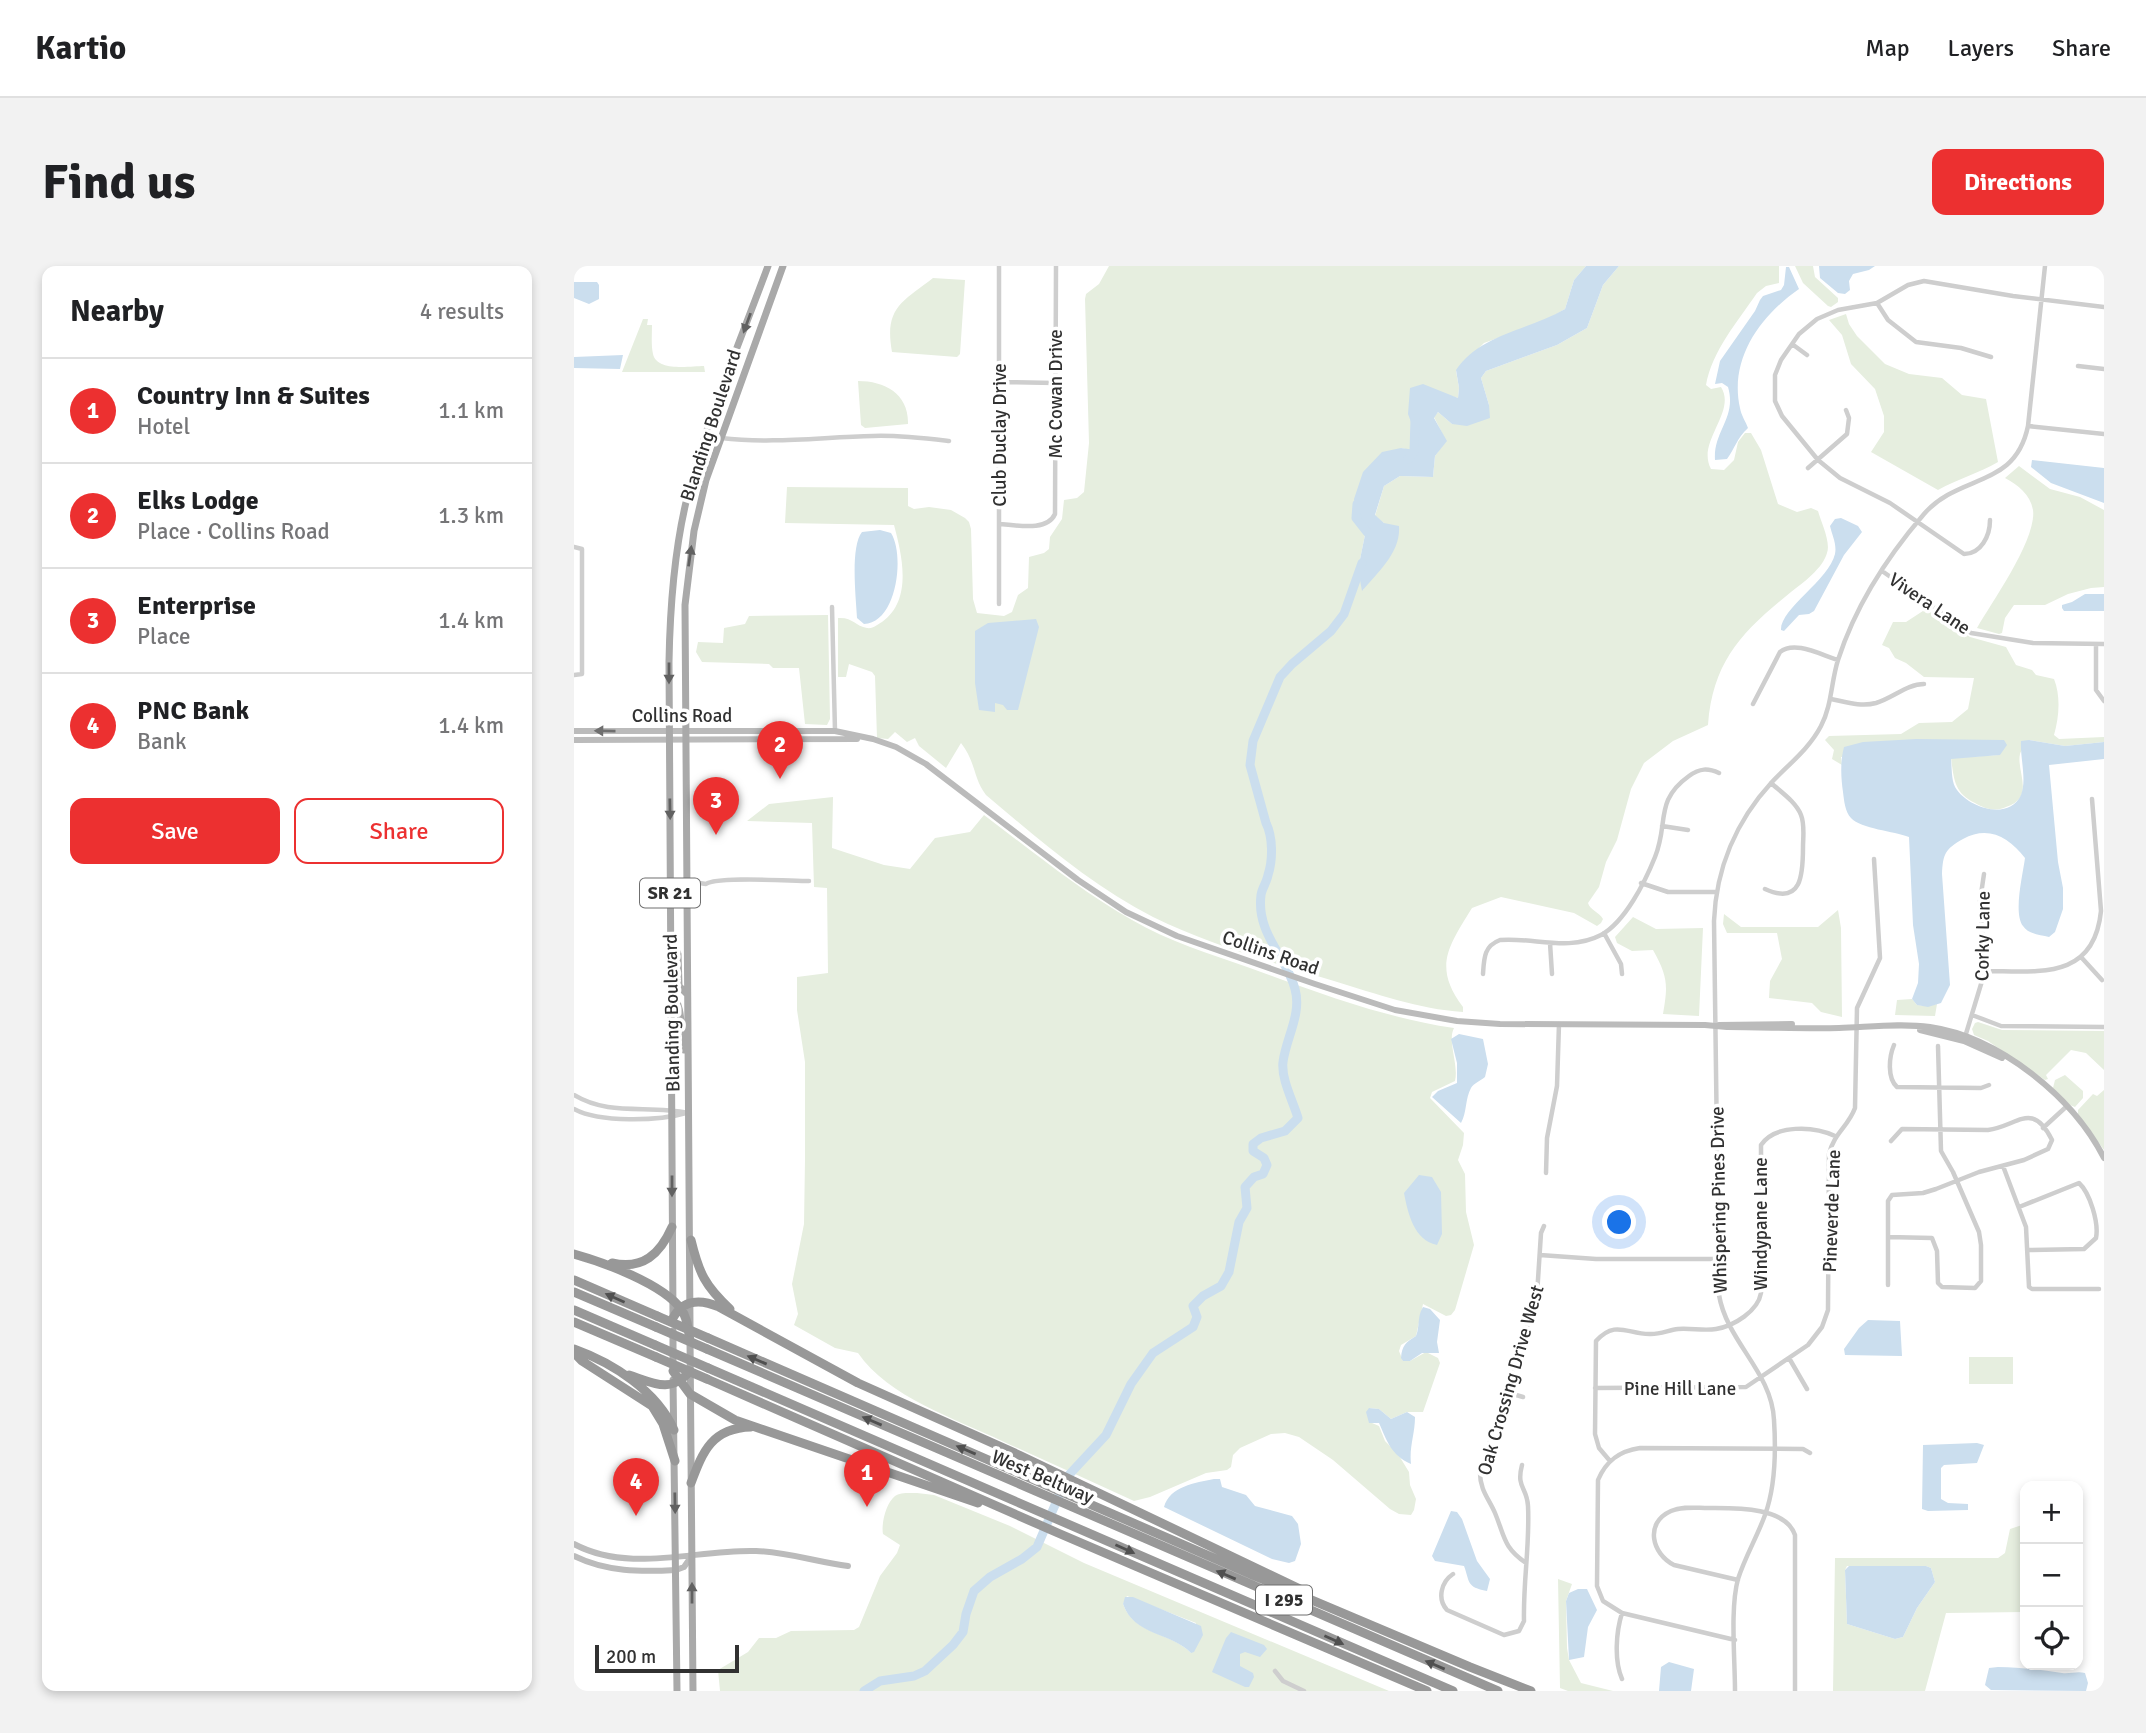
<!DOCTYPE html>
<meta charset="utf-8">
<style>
body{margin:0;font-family:Signika,sans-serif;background:#f2f2f2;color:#202124}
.controls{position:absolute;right:21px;bottom:21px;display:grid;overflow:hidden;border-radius:14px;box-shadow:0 4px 10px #0003}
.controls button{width:63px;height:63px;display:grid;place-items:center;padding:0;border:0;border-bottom:2px solid #e0e0e0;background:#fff;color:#202124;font:35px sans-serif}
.scale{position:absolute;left:21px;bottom:18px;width:144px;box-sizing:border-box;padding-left:7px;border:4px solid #313131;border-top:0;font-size:19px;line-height:24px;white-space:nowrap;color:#313131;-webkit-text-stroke:5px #fff;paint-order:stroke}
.you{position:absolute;left:1046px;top:957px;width:24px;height:24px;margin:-18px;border:5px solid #fff;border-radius:50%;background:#1a73e8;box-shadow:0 0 0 10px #1a73e833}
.badge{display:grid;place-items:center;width:46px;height:46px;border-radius:50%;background:#ec3030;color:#fff;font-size:23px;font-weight:700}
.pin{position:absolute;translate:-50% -58px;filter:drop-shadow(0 2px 4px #0008)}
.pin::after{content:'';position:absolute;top:37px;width:24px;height:21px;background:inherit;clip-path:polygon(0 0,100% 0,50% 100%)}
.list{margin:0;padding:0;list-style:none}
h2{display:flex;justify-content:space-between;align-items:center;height:91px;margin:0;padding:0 28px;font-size:30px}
h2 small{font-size:23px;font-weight:400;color:#757577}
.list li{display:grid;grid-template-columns:46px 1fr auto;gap:21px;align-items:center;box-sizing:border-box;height:105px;padding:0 28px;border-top:2px solid #e0e0e0}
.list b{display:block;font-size:26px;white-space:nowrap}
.list p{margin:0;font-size:23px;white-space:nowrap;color:#757577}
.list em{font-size:23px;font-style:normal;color:#757577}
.actions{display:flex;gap:14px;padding:21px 28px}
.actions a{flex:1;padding:16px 0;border:2px solid #ec3030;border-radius:14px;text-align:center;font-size:24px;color:#ec3030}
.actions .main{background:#ec3030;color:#fff}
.icon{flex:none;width:38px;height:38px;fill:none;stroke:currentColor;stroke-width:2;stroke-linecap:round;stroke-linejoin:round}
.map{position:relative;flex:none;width:1530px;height:1425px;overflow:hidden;border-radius:14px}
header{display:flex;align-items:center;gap:42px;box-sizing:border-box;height:98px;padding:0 35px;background:#fff;border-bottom:2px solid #e0e0e0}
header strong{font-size:33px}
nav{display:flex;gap:38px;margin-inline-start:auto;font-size:24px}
.intro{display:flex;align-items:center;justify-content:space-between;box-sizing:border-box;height:168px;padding:0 42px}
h1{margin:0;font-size:49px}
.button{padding:18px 32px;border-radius:14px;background:#ec3030;color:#fff;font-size:24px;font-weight:700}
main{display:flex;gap:42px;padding:0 42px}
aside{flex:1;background:#fff;border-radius:14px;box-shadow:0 4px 10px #0003}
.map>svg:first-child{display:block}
.green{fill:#e6eedf;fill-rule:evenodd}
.water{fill:#cbdeee}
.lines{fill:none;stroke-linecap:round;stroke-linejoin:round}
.river{stroke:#cbdeee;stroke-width:9}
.street{stroke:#cecece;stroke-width:4.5}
.secondary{stroke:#bbb;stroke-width:6}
.primary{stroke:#a9a9a9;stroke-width:7}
.highway{stroke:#989898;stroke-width:9}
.highway-bridge{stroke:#989898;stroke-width:9}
.oneway{fill:#616161}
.oneway2{fill:#6f6f6f}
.oneway3{fill:#505050}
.labels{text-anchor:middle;stroke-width:7;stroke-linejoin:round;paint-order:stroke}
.shield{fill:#fff;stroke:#6f6f6f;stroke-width:2}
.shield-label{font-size:18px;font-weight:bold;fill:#313131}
.street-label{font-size:19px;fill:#313131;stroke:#fff}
</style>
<header>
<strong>Kartio</strong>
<nav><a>Map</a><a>Layers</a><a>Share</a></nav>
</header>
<div class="intro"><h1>Find us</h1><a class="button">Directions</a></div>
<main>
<aside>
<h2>Nearby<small>4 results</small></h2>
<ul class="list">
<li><span class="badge">1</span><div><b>Country Inn &amp; Suites</b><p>Hotel</p></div><em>1.1 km</em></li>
<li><span class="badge">2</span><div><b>Elks Lodge</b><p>Place · Collins Road</p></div><em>1.3 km</em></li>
<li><span class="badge">3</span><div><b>Enterprise</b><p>Place</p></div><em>1.4 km</em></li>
<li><span class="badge">4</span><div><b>PNC Bank</b><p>Bank</p></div><em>1.4 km</em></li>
</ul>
<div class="actions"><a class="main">Save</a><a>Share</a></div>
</aside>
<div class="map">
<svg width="1530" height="1425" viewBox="0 0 1530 1425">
<rect width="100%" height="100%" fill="#fff"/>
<path class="green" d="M535,0h477l-12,14 -9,29 -20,12 -61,22 -28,28 3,17 -1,10 -17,-5 -26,58 -14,-3 -45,65 9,22 -7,34 5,21 21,-67 -9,-7 9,-30 16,-10 33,1 2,-21 11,-15 -12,-24 4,-5 14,12 37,-19 -8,-27 5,-7 71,-26 30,-17 16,-43 16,-19h160v17l-13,3 -9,7c-19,28 -45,58 -51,92l5,4 10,-2c16,25 -25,55 -10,82l13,1 10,-10 4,-18 7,-9h6l10,17 17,54 19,8 14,-4 7,3c3,11 13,31 9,42 -4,15 -24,30 -36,39 -48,39 -78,68 -83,133l-35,16 -29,22 -13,26 -14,51 -11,22 -7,25 -11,16c2,7 11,9 15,16l-2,4 -4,3 -23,-13 -73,-16 -29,11c-24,39 -39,59 -9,99v5c-45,-3 -86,-18 -129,-31 -60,-18 -124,-36 -181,-64 -61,-31 -115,-78 -167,-122 -13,-17 -10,-33 -25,-52l-15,25 -27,-22 -4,-8 -8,4 -12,-10 -7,7 -11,-1 -2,-62 -3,-4 -23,-8 -3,13h-8v-59c15,-1 17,8 29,10 6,1 11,-4 15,-6 31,-22 20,-67 12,-97l-109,-2 2,-36 121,1v18l6,3 15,-2 22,3 14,8 4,4 2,7 2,70 4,14 27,3 8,-4 6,-17 10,-7 1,-31 15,-4 5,-4 1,-12 12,-18 2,-19 13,-2 7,-6 5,-49 -4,-144 1,-5 13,-10z
M1221,0h18l2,11 23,21v4l-7,5 -3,-1 -25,-23z
M359,12l32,2 -5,74 -3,3 -65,-5c-8,-44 10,-50 41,-74z
M1272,48l3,10 8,12 28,28 24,10 33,4 20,17 24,4 12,63c-19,11 -40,17 -60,28l-67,-38 13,-20v-16l-9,-27 -24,-25 -9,-29 -13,-15z
M69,53h5l-1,6h5c0,9 -1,20 1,29 4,18 37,12 51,12l1,6h-83z
M284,115c27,0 51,13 50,43l-43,4 -4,-3z
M1445,200l31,23 30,8 24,13v77l-13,1 -23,6 -23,11h-31l-9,13 -3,15 -3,1 -22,-6c15,-26 60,-89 56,-118 -3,-16 -15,-25 -28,-32z
M1352,343l44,28 36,10 10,18 16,5 4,5 18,4c7,17 5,39 0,56l5,4 45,-2v5l-39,4 -36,-6c-2,4 -8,10 -9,14 -4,18 16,43 -14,53 -12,5 -20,2 -31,-4 -21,-10 -21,-24 -24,-45l48,-3 -158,2 1,8 -10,-6 2,-9 -9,-10 4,-4 72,-2 18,-11 33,-1 16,-13 6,-31 -50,-1 -18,-14 -11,-5 -6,-10 -7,-3 11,-23h13z
M254,349l2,104 -3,6 -22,-1 -6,-56h-26l-4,-4 -67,-2 -6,-10 2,-10 25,1 1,-15 21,-4 4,-8z
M259,531l-1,51 52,17 26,4 25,-31 35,-6 14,-17c48,36 95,75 148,105 36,21 78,34 118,48 66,24 134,50 204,60 -7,13 5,37 1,53l-23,11 -2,6 34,35 -1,12 -5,15 7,14 1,38 8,33 -19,65 -4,5 -5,1 -23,-12 -7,32 -15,9 -2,6 4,10h7l16,-9 12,6 2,5 -17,49h-16l-16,7 -12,-10 -10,-1 3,15 7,3 6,15 13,13 11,18 1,13 6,14 -2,11 -3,5 -12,-1 -9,-5 -57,-49 -34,-23 -14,-4 -14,1 -31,14 -7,7 -2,12 -4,3 -21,3 -56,24 -16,4c-44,-20 -88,-40 -132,-60 -46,-22 -114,-44 -144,-88l-23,-5 -41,-23 4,-11 -6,-30 12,-60 1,-64v-98l-8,-52v-33l31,-4 -1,-85 -13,-1 -2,-64 -65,-2 22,-17z
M1264,644l3,18 1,89 -21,-5 -9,-9 -43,-5 1,-17 12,-22 -5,-26h-50l-4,-9 1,-10 17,13h77z
M1059,651l23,12 47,-1 -4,88 -36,-2c5,-29 5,-37 -10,-64l-21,1 -15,-8 -2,-6z
M1338,733l5,6 11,1 9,-2 -2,12 -40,-1 2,-15z
M1404,756l24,8 102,1v39l-18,-17 -15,-3 -25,25 2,4 -3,1 -57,-39 -14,-6 -2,-6 3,-6z
M1491,809l18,16v7l-8,9 -5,-2 -17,-17 2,-8z
M1530,824v60l-26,-36v-4l15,-16 4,2z
M1395,1091h44v27h-44z
M343,1227l17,2 76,31 74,37 305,128h-669l-2,-21 30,-18 11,-14h17l15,-7 63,-1 5,-3 21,-51 17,-23 3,-8 -17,-11c-2,-10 3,-31 12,-38 5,-4 16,-3 22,-3zM553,1330l69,27 -5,30c-20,-21 -57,-18 -68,-49z
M1451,1258v88l-79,1 -21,78h-92l2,-133h163l7,-5 5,-24zM1273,1300h79l5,2 4,14 -18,26 -14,29 -8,2 -48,-15 -2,-54z
M984,1313l14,5 -6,17 1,47 2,12 12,23 32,8h-45l-8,-3z"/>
<path class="water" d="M1012,0h33l-16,19 -16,43 -30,17 -71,26 -5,7 8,27 1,13 -23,8 -15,-2 -14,-12 -4,6 13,23 -12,15 -2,21 -33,-1 -16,10 -9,29 9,8 15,3c2,26 -21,46 -37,65l-4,-22 7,-34 -9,-22 -2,-14 9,-27 19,-20 19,-4 15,2 2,-9 -10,-27 2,-26 13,-4 35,14 1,-10 -3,-18c24,-36 73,-40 109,-61l9,-29z
M1245,0h56l-6,4 -16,4 -4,7 1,9 -5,4 -7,-1 -18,-15z
M1212,1h3l10,22c-39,27 -70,70 -59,119 1,7 6,14 8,20 -11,10 -13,20 -21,31l-12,1c-2,-29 22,-42 13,-73l-6,-4 -7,1 5,-23 35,-50 5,-11 3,-4 18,-6 3,-5z
M0,16h23l2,3v14l-10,5 -15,-6z
M49,89l-3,14 -46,-1v-11z
M1458,194l72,8v35l-53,-20 -20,-16z
M1267,252l17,8 4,6 -18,23 -30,56 -5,3 -10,1 -15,16 -3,-1c-1,-21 48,-50 54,-76 2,-10 -3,-19 -5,-28l5,-7z
M306,264l11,3c14,22 6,90 -27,91l-7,-6c-1,-20 -7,-71 5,-86z
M1511,328h19v17h-40l-2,-3v-3l10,-3z
M462,353l3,8 -21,83h-11l-4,-5 -8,-2v9l-16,-2 -4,-27v-52l13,-8z
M1342,473l88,1 3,5 -7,10 -49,4c1,9 0,24 6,31 13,18 52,31 64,5 6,-15 -1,-37 0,-54l8,-1 36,6 39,-4v17l-55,6 9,97 5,26v21l-8,23 -6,5c-9,-2 -21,-3 -26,-11 -10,-13 0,-52 2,-68 -16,-21 -37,-33 -62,-19 -18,10 -20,15 -21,35l8,111 -9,18 -13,4 -11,-2 -5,-6 6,-16 1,-19 -6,-39 -4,-88c-15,-6 -48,-8 -58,-19 -6,-6 -7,-18 -8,-26 -2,-14 -3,-30 1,-45l19,-5z
M885,768l24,5 5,25 -3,13c-5,4 -11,6 -14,11 -6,11 -4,24 -10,35l-29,-26 6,-6 19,-8v-20l-6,-24z
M845,909l13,2 9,15 1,42 -5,11c-23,-5 -29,-31 -33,-52z
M849,1041l7,2 10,11 -3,22 2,11h-17l-12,8h-7l-2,-3c1,-13 5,-16 15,-22 4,-10 1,-20 7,-29z
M1294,1054l32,1 2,35 -57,-1 -1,-6 15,-21z
M795,1142l10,1 12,10 16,-7 8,5c0,17 -6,30 -4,47 -20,-9 -24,-23 -32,-41h-10l-3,-11z
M1403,1177l7,2 -7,18 -33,2 -3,3v31l7,4 20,1v6l-40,1 -6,-2 1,-64z
M640,1213h6l2,8 24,8 9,11 37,10 6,8 3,20 -6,17 -6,2 -17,-4 -108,-52c6,-21 31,-24 50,-28z
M877,1245l6,1 5,7 15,42 13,18 -3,12c-21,-4 -17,-9 -23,-25l-29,-5 -3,-5z
M1275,1300h77l5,2 4,14 -18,26 -14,29 -8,2 -48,-15 -2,-54z
M1004,1323h9l10,21 -9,17 -4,30 -15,3 -3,-59 3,-8z
M551,1331h8l68,29 2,9 -9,17 -3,1c-20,-21 -57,-17 -68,-49z
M657,1366l33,13 3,4 -7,8 -15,-5 -5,2v12l13,7 1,4 -5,10h-4l-33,-15 14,-34z
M1095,1396l25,7 -3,22h-32l2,-24z
M1424,1401c22,0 42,3 64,6 8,1 15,-2 23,0l3,10 -2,8 -95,-1 -6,-5 4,-17z"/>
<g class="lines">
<path class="river" d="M834,193l6,-7 1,-33
M783,238l-1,14 11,14
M290,1425l16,-10 34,-5 11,-5 28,-26 10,-13 3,-18 8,-23 16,-14 32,-18 15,-12 30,-70 39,-42 25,-51 22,-31 40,-26 4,-10 -4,-11 10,-10 18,-10 8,-14 10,-50 8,-14 -2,-21 9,-10 9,-3 4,-9 -3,-7 -11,-7v-7l8,-6 24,-7 13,-13c-5,-17 -17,-39 -15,-56 3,-24 19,-48 12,-73 -8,-32 -39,-55 -34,-94 1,-7 6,-13 7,-20 5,-15 5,-38 -2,-52l-16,-58 3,-24 27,-64 12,-13 39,-33 13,-17 18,-51"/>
<path class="street" d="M425,0v338
M1303,37l11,17 28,22 45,6 30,9
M1218,78l15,11
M1504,100l26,3
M425,116l56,1
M1454,160l76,8
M147,172c51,6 101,-1 152,-2 25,-1 50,2 76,5
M1234,202l39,-34 2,-16 -3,-8
M1416,254c0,16 -9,34 -26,34l-74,-51 -50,-25 -22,-18 -36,-44 -7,-15v-26l6,-15 18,-26 18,-15 21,-9 39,-7 31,-18 16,-4 89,15 91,11
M425,258c17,1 48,8 56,-10l1,-248
M0,281l8,2v125l-8,1
M1308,305l89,62 62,10 71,1
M258,341l3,124
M1522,378v46l8,11
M1257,433c15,3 30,8 45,4 17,-5 31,-19 48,-19
M1179,438l27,-52c15,-12 41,3 58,8
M1088,560l26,4
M112,615l20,3c12,-8 84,-3 103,-3
M1067,617l27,9h49
M1191,623c37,17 38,-15 38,-42 0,-10 2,-22 -2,-32 -5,-13 -20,-23 -30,-32
M1030,667l17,31 1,10
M976,677l2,31
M1507,691l21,23
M1411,705c53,0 109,10 116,-60l-9,-112
M909,708c1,-16 1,-28 17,-34 34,-3 68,12 101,-5 24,-13 44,-53 54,-78 14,-34 -1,-56 34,-81 11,-8 19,-8 30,-3
M1398,749l29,11 103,1
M1391,771l20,-66 -5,-70 4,-27
M1320,779c-5,12 -7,33 3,42l84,1 8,-3
M0,829c36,22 75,9 114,18
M0,843c25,14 85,12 112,4
M1469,862l24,-22
M1429,900l23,61 3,60 3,2h67
M972,907l1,-35 10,-52 2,-62
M1445,941l60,-24c11,10 20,40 17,55l-12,11 -57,1
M1314,971l44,1 5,13 1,32 4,4 33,1 6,-7v-36l-2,-13 -26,-60 -12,-21 -3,-105
M966,989l56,4h122
M1314,1019v-84l4,-6 31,-2 13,-4 43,-17 45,-12 24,-11 4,-9c-20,-40 -34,-14 -64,-10l-86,-1 -11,12
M1215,1092l18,31
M1021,1122l151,-1 62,-42 14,-18 6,-17 1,-156c5,-21 19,-27 26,-46l2,-100 23,-50 -6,-99
M932,1126l17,5
M1036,1195l-11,-13 -4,-14 1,-93c20,-22 32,-6 55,-7 10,0 18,-4 27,-5 13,-1 26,2 38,0 18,-3 42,-18 45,-36v-148c14,-21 53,-19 74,-9
M952,1297c-23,-16 -21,-26 -31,-50 -6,-14 -15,-23 -15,-40l57,-178 4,-62 3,-7
M879,1308c-12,8 -16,25 -6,36l57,25 15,-4 5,-10c-1,-39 6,-77 4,-115 -1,-19 -12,-18 -6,-41
M1164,1314l-64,-15c-22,-11 -30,-42 -3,-54 11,-5 25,-3 37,-3 25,0 77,-2 87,27v156
M1048,1347c-6,19 -8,48 0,66
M1161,1374l-113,-27 -19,-12 -6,-15 1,-106c8,-19 21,-29 42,-32l163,1 7,4
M701,1405l8,10 21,10
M1161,1425c0,-32 -5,-83 3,-112 7,-22 19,-42 27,-64 11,-30 11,-64 9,-95 -2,-48 -47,-78 -55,-125l-5,-374c2,-52 22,-100 58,-139 17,-18 37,-33 49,-56 11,-21 10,-44 17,-66 17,-53 49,-103 86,-146 36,-41 91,-25 104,-88l17,-160"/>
<path class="secondary" d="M0,465h261l38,8 23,8 30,17 152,116 48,32 51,24 138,48 80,26 62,11 43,3 205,1 22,2c37,0 75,2 112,1 30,-1 62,-5 91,-1 69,10 143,70 174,131
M0,474l283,-1
M1145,759l73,-1
M1346,764l44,11 38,17
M0,1278c56,30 122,5 182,7 31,1 61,11 92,15
M0,1290c32,16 67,16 102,14l8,-3 7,-10"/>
<path class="primary" d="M98,676l6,12 1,32 8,8
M97,727c14,15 8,38 13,57
M99,1053l-4,-657c1,-56 5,-111 18,-164 20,-80 53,-156 81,-232
M116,1060l-5,-721 9,-74 12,-51 77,-214
M99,1065v37
M116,1072l3,353
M99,1114l4,311"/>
<path class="highway" d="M117,974c8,33 14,46 39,69
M0,988c29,8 89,30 107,55 7,9 7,21 9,32
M38,997c31,7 48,-9 60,-36
M0,1014l83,36
M0,1026l82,35
M0,1044l81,35
M99,1052c10,-19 28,-19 46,-11l139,76 161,72 281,134
M0,1056l82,35
M134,1072l547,238 215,91 61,24
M0,1083c39,14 83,42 100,81
M133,1083l791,342
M0,1087l8,8 70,45 11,18 12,37
M134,1102l745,323
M99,1105l17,23 45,26 243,83
M55,1109c24,8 42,19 61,-4
M133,1113l351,154 369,158
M117,1217c12,-32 21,-55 60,-56"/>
<path class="highway-bridge" d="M83,1050l51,22
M82,1061l51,22
M81,1079l53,23
M82,1091l51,22"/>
</g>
<defs><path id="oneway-solid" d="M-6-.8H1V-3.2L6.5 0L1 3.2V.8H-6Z" transform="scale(1.75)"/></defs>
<g class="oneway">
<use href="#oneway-solid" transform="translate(173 57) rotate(110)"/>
<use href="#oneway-solid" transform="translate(116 290) rotate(-82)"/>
<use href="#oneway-solid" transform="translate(95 407) rotate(90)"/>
<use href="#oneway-solid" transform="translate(96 543) rotate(89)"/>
<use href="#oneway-solid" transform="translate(98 920) rotate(90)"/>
<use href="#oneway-solid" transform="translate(101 1237) rotate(89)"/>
<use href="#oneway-solid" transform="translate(118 1327) rotate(-90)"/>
</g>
<use class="oneway2" href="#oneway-solid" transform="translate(31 465) rotate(-179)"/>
<g class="oneway3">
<use href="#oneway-solid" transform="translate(41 1032) rotate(-156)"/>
<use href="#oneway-solid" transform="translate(183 1094) rotate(-157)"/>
<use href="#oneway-solid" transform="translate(298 1155) rotate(-157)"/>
<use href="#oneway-solid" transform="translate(392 1184) rotate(-157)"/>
<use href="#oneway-solid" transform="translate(551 1283) rotate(24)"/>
<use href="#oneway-solid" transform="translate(652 1309) rotate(-157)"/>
<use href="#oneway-solid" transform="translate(760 1374) rotate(24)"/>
<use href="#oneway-solid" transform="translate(861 1399) rotate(-157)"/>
</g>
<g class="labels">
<g class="shield">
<rect x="66" y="612.5" width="60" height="29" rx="5"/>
<rect x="682" y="1319.5" width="56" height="29" rx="5"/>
</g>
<g class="shield-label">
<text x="96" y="633">SR 21</text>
<text x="710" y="1340">I 295</text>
</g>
<g class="street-label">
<text transform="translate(481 128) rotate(-90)" y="7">Mc Cowan Drive</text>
<text transform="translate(136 159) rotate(-72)" y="7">Blanding Boulevard</text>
<text transform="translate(425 169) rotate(-90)" y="7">Club Duclay Drive</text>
<text transform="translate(1356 337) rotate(34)" y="7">Vivera Lane</text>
<text x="108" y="456">Collins Road</text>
<text transform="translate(1408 670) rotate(-89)" y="7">Corky Lane</text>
<text transform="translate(697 686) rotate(19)" y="7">Collins Road</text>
<text transform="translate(97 747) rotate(-91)" y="7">Blanding Boulevard</text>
<text transform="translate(1144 934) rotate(-91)" y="7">Whispering Pines Drive</text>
<text transform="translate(1257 945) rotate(-88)" y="7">Pineverde Lane</text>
<text transform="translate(1186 958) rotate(-90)" y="7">Windypane Lane</text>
<text transform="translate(936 1114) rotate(-74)" y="7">Oak Crossing Drive West</text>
<text x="1106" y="1129">Pine Hill Lane</text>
<text transform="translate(469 1210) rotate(23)" y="7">West Beltway</text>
</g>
</g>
</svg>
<div class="controls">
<button>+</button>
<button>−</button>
<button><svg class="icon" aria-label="locate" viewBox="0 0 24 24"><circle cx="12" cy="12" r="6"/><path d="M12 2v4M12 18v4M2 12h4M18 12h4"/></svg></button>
</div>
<div class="scale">200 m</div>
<div class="you"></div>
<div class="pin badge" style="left:293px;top:1241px">1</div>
<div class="pin badge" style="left:206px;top:513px">2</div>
<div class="pin badge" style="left:142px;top:569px">3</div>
<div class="pin badge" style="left:62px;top:1250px">4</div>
</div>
</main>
